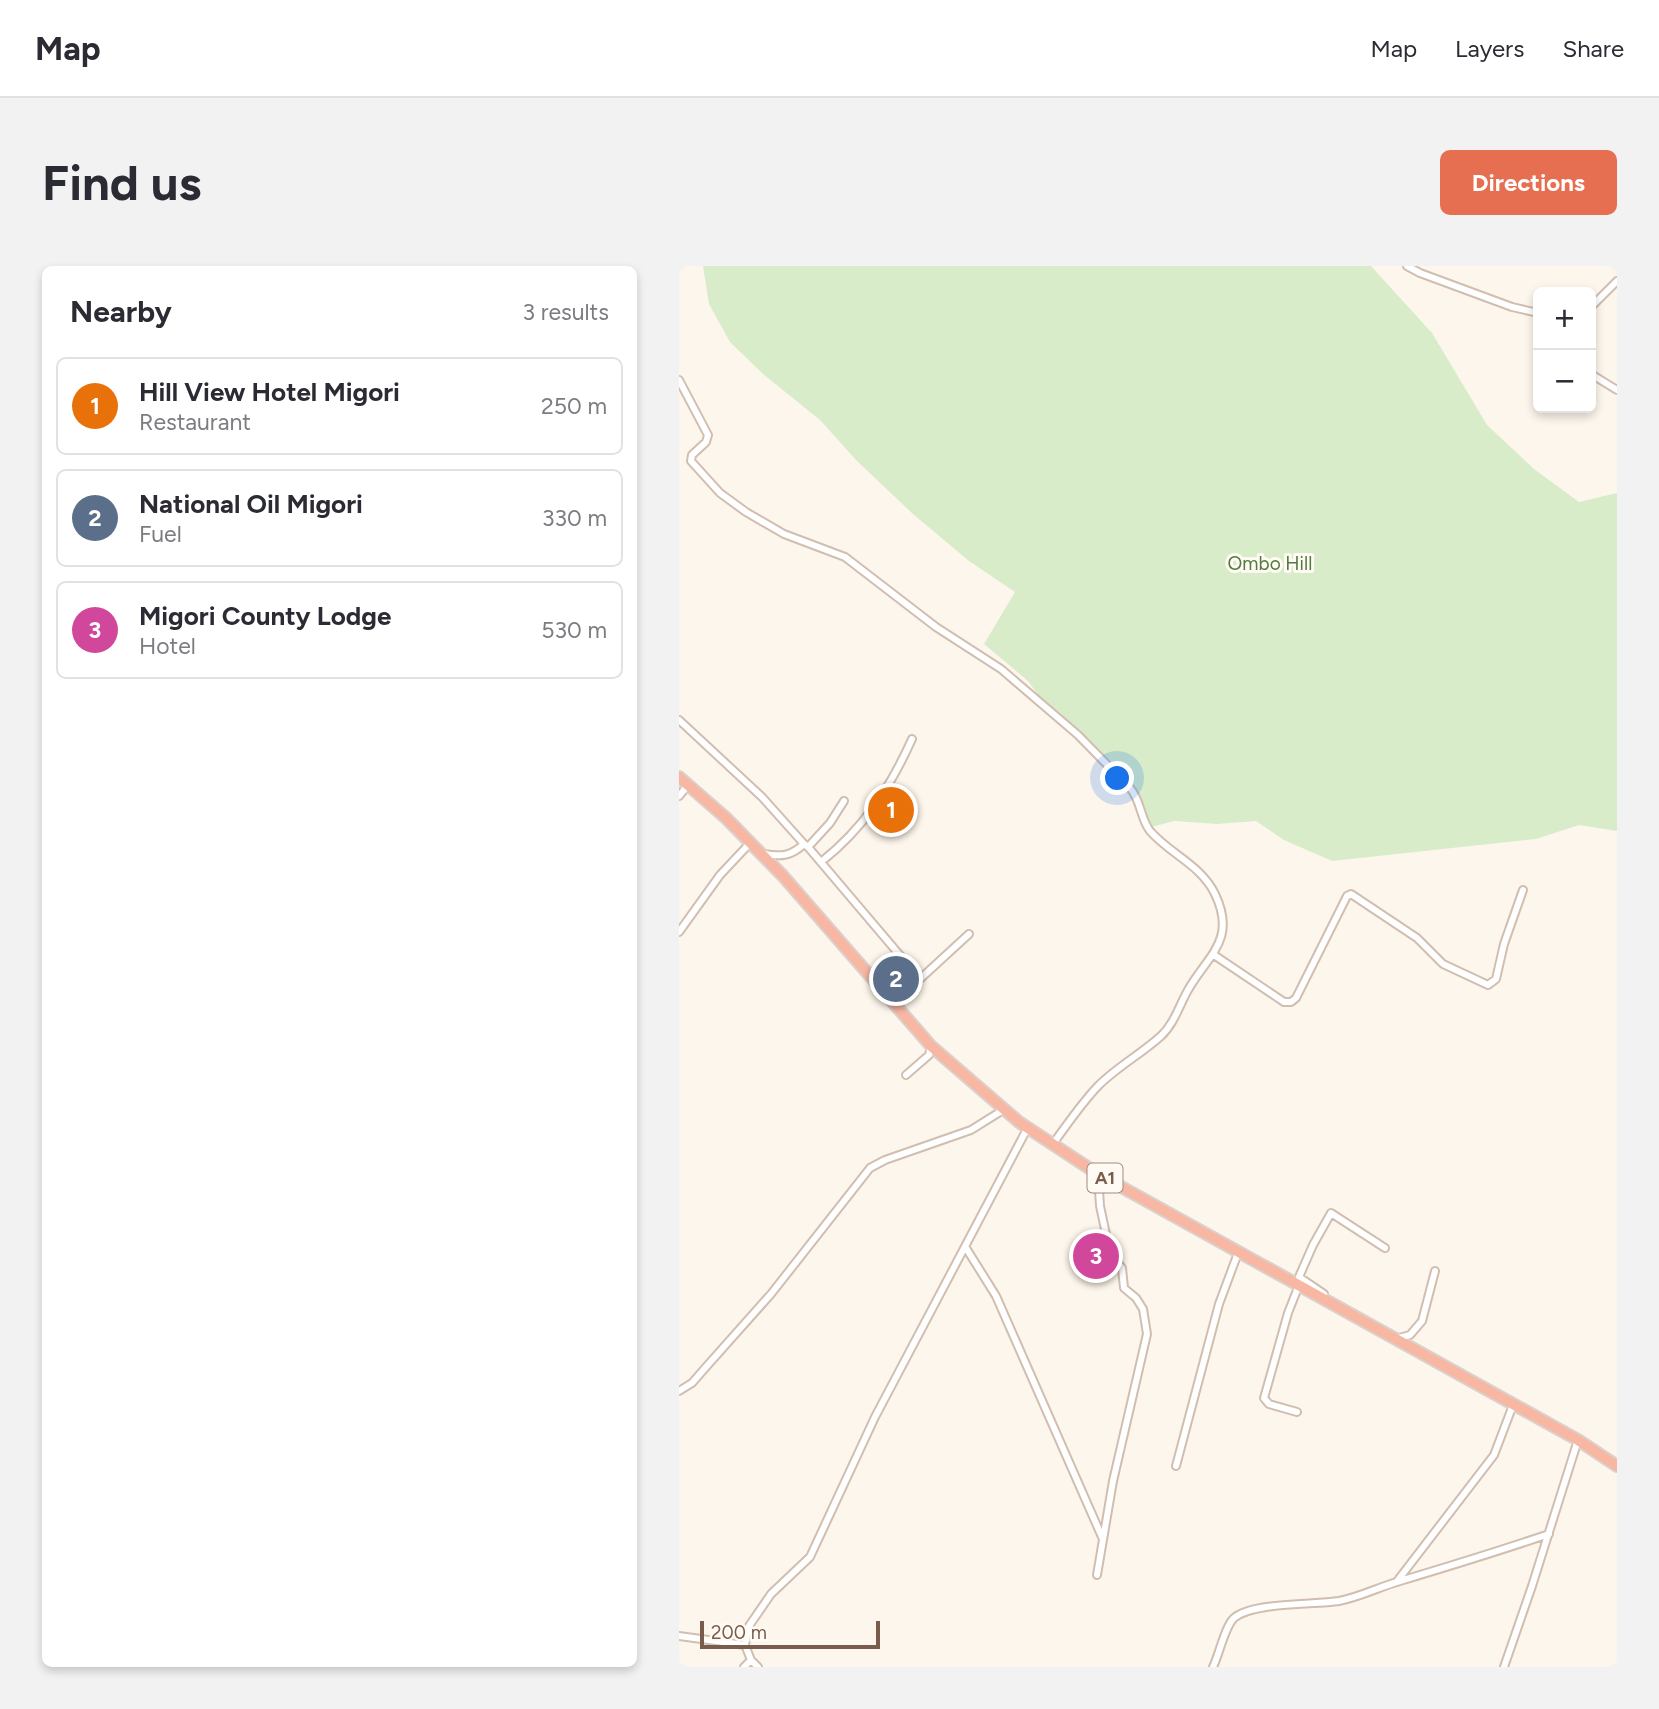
<!DOCTYPE html>
<meta charset="utf-8">
<style>
body{margin:0;font-family:Figtree,sans-serif;background:#f2f2f3;color:#2b2b33}
.controls{position:absolute;right:21px;top:21px;display:grid;overflow:hidden;border-radius:10px;box-shadow:0 4px 10px #0003}
.controls button{width:63px;height:63px;display:grid;place-items:center;padding:0;border:0;border-bottom:2px solid #e1e1e2;background:#fff;color:#2b2b33;font:35px sans-serif}
.scale{position:absolute;left:21px;bottom:18px;width:180px;box-sizing:border-box;padding-left:7px;border:4px solid #7a5c4d;border-top:0;font-size:19px;line-height:24px;white-space:nowrap;color:#7a5c4d;-webkit-text-stroke:5px #fffaf3;paint-order:stroke}
.you{position:absolute;left:439px;top:513px;width:24px;height:24px;margin:-18px;border:5px solid #fff;border-radius:50%;background:#1a73e8;box-shadow:0 0 0 10px #1a73e833}
.badge{display:grid;place-items:center;width:46px;height:46px;border-radius:50%;background:#e76f51;color:#fff;font-size:23px;font-weight:700}
.pin{position:absolute;translate:-50% -50%;border:4px solid #fff;box-shadow:0 2px 7px #0006}
.list{margin:0;padding:0;list-style:none}
h2{display:flex;justify-content:space-between;align-items:center;height:91px;margin:0;padding:0 28px;font-size:30px}
h2 small{font-size:23px;font-weight:400;color:#7c7c81}
.list li{display:grid;grid-template-columns:46px 1fr auto;gap:21px;align-items:center;box-sizing:border-box;height:98px;margin:0 14px 14px;padding:0 14px;border:2px solid #e1e1e2;border-radius:10px}
.list b{display:block;font-size:26px;white-space:nowrap}
.list p{margin:0;font-size:23px;white-space:nowrap;color:#7c7c81}
.list em{font-size:23px;font-style:normal;color:#7c7c81}
.map{position:relative;flex:none;width:938px;height:1401px;overflow:hidden;border-radius:10px}
header{display:flex;align-items:center;gap:42px;box-sizing:border-box;height:98px;padding:0 35px;background:#fff;border-bottom:2px solid #e1e1e2}
header strong{font-size:33px}
nav{display:flex;gap:38px;margin-inline-start:auto;font-size:24px}
.intro{display:flex;align-items:center;justify-content:space-between;box-sizing:border-box;height:168px;padding:0 42px}
h1{margin:0;font-size:49px}
.button{padding:18px 32px;border-radius:10px;background:#e76f51;color:#fff;font-size:24px;font-weight:700}
main{display:flex;gap:42px;padding:0 42px}
aside{flex:1;background:#fff;border-radius:10px;box-shadow:0 4px 10px #0003}
.map>svg:first-child{display:block}
.green{fill:#d8ecc9}
.lines{fill:none;stroke-linecap:round;stroke-linejoin:round}
.street-casing{stroke:#d1beb0;stroke-width:10}
.highway-casing{stroke:#dad1cd;stroke-width:14}
.street{stroke:#fff;stroke-width:6}
.highway{stroke:#f7b7a3;stroke-width:10}
.labels{text-anchor:middle;stroke-width:6;stroke-linejoin:round;paint-order:stroke}
.shield{fill:#fffaf3;stroke:#a28b7f;stroke-width:2}
.shield-label{font-size:18px;font-weight:bold;fill:#7a5c4d}
.park-label{font-size:19px;fill:#537a41;stroke:#fffaf3}
</style>
<header>
<strong>Map</strong>
<nav><a>Map</a><a>Layers</a><a>Share</a></nav>
</header>
<div class="intro"><h1>Find us</h1><a class="button">Directions</a></div>
<main>
<aside>
<h2>Nearby<small>3 results</small></h2>
<ul class="list">
<li><span class="badge" style="background:#e8710a">1</span><div><b>Hill View Hotel Migori</b><p>Restaurant</p></div><em>250 m</em></li>
<li><span class="badge" style="background:#5c6f8a">2</span><div><b>National Oil Migori</b><p>Fuel</p></div><em>330 m</em></li>
<li><span class="badge" style="background:#d1479c">3</span><div><b>Migori County Lodge</b><p>Hotel</p></div><em>530 m</em></li>
</ul>
</aside>
<div class="map">
<svg width="938" height="1401" viewBox="0 0 938 1401">
<rect width="100%" height="100%" fill="#fdf6ec"/>
<path class="green" d="M24,0h668l61,67 55,92 47,44 45,33 38,-9v338l-38,-6 -43,14 -204,22 -48,-21 -28,-19 -39,3 -43,-3 -26,7 -11,-27 -40,-46 -48,-45 -21,-29 -44,-37 31,-52 -46,-31 -56,-47 -56,-53 -37,-41 -57,-46 -33,-32 -21,-38z"/>
<g class="lines">
<defs>
<path id="street" d="M728,0l13,7 92,34 26,6
M914,39l24,-24
M912,108l26,16
M0,114l29,55 -2,7 -14,13 -1,6 29,32 26,19 38,22 61,23 91,70 65,42 77,66 52,53c11,12 10,30 20,43 20,23 51,34 65,63 22,46 -7,61 -27,96 -9,16 -14,34 -27,46 -20,18 -44,31 -63,50 -18,19 -31,39 -46,59
M0,454l83,77 42,47
M0,530l9,-11
M129,581l112,132 49,-45
M85,588c18,3 27,2 40,-10l4,3 22,-24 14,-22
M142,596c42,-33 69,-74 91,-123
M0,666l41,-57 31,-33
M535,689l70,47h7l5,-4 51,-102 4,-2 66,44 26,26 45,21 8,-6 8,-35 19,-54
M212,736l29,-23
M227,809l23,-20 2,-9
M287,982l30,48 106,241
M645,1028l-25,-17 14,-32 18,-32 54,35
M716,1073l15,-4 12,-14 13,-50
M0,1125l13,-8 14,-16 65,-73 99,-126 15,-8 86,-30 32,-20
M618,1146l-28,-8 -5,-6 24,-85 11,-28
M497,1200l43,-162 19,-51
M418,1309l16,-94 34,-147 -4,-25 -7,-11 -12,-10 -2,-20 -12,-15 -10,-47 -2,-32
M719,1314l96,-125 19,-50
M0,1370l66,9
M65,1401l7,-7
M79,1401l-7,-7 -6,-15 4,-19 22,-32 39,-37 65,-140 152,-288
M534,1401c6,-12 12,-41 21,-49 19,-16 79,-13 105,-17 21,-4 40,-14 61,-20 50,-15 99,-30 149,-47
M825,1401l28,-81 46,-146"/>
<path id="highway" d="M0,511l47,41 57,58 148,170 88,76 79,52 480,266 39,26"/>
</defs>
<use href="#street" class="street-casing"/>
<use href="#highway" class="highway-casing"/>
<use href="#street" class="street"/>
<use href="#highway" class="highway"/>
</g>
<g class="labels">
<rect class="shield" x="408.5" y="897.5" width="35" height="29" rx="5"/>
<g class="shield-label">
<text x="426" y="918">A1</text>
</g>
<g class="park-label">
<text x="591" y="304">Ombo Hill</text>
</g>
</g>
</svg>
<div class="controls">
<button>+</button>
<button>−</button>
</div>
<div class="scale">200 m</div>
<div class="you"></div>
<div class="pin badge" style="left:212px;top:544px;background:#e8710a">1</div>
<div class="pin badge" style="left:217px;top:713px;background:#5c6f8a">2</div>
<div class="pin badge" style="left:417px;top:990px;background:#d1479c">3</div>
</div>
</main>
